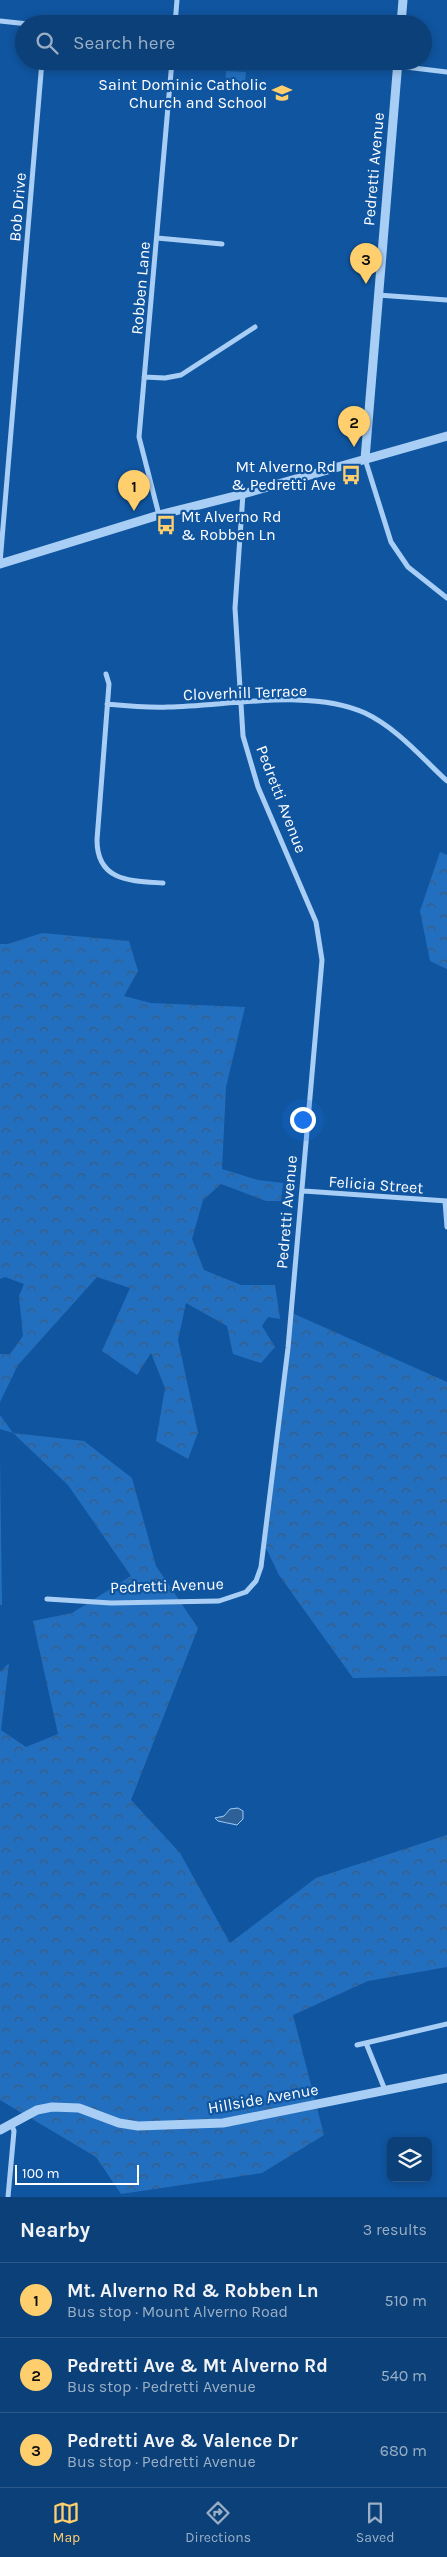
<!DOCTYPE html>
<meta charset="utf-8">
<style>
body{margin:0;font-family:Karla,sans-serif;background:#15477d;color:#f1f3f6}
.controls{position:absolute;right:15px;bottom:15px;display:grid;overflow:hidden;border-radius:8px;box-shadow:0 2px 8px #0003}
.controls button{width:45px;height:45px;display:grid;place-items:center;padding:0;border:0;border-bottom:1px solid #2c598a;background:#0c4078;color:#f1f3f6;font:25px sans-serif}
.scale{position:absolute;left:15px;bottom:12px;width:124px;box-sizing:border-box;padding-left:5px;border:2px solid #fff;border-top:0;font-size:14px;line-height:18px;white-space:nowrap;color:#fff;-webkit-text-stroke:4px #1055a0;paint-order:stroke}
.you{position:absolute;left:302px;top:1119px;width:18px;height:18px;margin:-12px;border:4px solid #fff;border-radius:50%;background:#1a73e8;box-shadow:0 0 0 8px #1a73e833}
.badge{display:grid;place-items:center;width:32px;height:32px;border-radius:50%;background:#ffcf6d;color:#111;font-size:16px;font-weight:700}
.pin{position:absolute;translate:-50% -41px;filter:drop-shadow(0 1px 2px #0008)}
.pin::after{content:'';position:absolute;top:26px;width:18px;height:15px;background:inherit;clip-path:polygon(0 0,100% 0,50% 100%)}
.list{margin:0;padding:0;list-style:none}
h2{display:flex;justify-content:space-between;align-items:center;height:65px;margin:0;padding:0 20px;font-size:21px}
h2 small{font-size:16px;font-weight:400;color:#9aafc6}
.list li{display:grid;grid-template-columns:32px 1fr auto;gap:15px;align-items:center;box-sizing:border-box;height:75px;padding:0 20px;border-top:1px solid #2c598a}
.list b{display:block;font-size:19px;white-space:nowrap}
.list p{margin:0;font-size:16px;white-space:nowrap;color:#9aafc6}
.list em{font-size:16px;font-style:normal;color:#9aafc6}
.icon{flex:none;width:28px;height:28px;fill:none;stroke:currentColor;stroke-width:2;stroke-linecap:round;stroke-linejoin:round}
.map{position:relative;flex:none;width:447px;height:2197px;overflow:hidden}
.search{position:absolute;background:#0c4078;box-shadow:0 2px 8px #0003;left:15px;right:15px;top:15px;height:55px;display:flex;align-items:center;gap:12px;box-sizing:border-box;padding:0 18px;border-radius:28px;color:#9aafc6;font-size:19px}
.sheet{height:290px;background:#0c4078}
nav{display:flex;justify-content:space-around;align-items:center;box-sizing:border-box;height:70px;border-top:1px solid #2c598a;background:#0c4078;font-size:14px;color:#9aafc6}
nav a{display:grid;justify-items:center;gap:2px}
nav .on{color:#ffcf6d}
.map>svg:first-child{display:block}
.grass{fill:url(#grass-tufts)}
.forest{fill:url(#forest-crowns)}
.water{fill:url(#water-ripples);stroke:#9acaf9}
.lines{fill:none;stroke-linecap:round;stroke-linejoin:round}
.minor{stroke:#a8cef5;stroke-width:5}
.tertiary{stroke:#a8cef5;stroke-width:9}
.labels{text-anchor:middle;stroke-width:4.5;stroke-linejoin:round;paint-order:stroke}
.poi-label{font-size:16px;fill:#fff;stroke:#1055a0;text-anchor:end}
.street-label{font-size:16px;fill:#fff;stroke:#1055a0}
</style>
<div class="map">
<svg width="447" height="2197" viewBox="0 0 447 2197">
<defs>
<pattern id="grass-tufts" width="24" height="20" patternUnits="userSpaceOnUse" patternTransform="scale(1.25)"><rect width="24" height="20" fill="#236fbf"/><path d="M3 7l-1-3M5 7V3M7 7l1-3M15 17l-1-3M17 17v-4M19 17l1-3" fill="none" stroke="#3a5c80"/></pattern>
<pattern id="forest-crowns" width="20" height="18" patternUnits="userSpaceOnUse" patternTransform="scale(1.25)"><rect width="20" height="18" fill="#236fbf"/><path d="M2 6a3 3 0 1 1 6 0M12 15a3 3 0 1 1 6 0" fill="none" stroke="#3a5c80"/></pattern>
<pattern id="water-ripples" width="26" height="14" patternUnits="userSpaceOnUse" patternTransform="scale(1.25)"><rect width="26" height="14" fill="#2f6198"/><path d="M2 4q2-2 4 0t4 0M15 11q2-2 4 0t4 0" fill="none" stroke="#4e79a7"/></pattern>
</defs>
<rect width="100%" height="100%" fill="#1055a0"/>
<path class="grass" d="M226,71l20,1 -2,18 -19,-2z"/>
<path class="forest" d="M440,852l7,3v114l-17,-8 -10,-50z
M42,933l87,8 9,30 -14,25 27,7 94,4 -19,80 -4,82 36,11 25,3 -2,18h-15l-45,-17 -18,16 -11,39 12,31 37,15h34l5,34 -12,-2 -6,9 13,21 -14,16 -28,-9 -6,-28 -41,-23 -8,37 20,93 -10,26 -32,-18 9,-53 -14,-35 -14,22 -35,-24 28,-63 -33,-11 -79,88 -18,37v-48h10l13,-18 -4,-40 5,-12 -19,-7 -5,2v-335h8z
M292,1313l155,69v294l-94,2 -74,-103 -15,-31z
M0,1415l13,18 71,8 48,37 24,88 42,62 -67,172 49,53 50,90 86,-65 131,-43v132l-79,14 -75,34 31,120 -62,38 -141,21 -25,-37 -96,-57v-428l9,-9 -8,67 25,17 32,-13 -25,-113 39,-8 59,-37 -63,-91 -55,-52 -13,-4z
M0,1459l2,146h-2z"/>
<path class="water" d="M238,1808l5,3v8l-6,6 -19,-4 -3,-3 9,-2 6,-7z"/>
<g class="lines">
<path class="minor" d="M0,21l28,3
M175,24l2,-24
M397,66l50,6
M157,238l65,6
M378,295l69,5
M144,377l21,1 16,-3 74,-48
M365,459l26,83 17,25 39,31
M159,515l-20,-78 33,-376
M0,563l42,-502
M106,674l3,10 -12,156c0,42 35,41 66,43
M107,704c21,2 41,4 61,3 59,-1 143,-19 197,6 32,15 57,45 82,68
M304,1191l143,10
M445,1201l2,26
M47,1599l64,4 108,-2 27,-9 10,-11 5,-14 27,-219 34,-388 -6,-38 -58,-135 -15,-51 -8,-128 8,-114
M366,2043l19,47
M357,2045l90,-21
M8,2197l6,-66 -3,-8"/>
<path class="tertiary" d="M401,24l2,-24
M365,459l33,-398
M0,564l159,-49 84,-21 204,-58
M0,2130l37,-20 15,-3 27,1 40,15 19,3 85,-3 224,-45"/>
</g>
<defs>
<symbol id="school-bare" viewBox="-9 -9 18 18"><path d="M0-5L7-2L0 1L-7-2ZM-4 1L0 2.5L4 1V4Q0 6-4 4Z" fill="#ffcf6d" stroke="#1055a0" stroke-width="2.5" paint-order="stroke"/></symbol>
<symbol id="bus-bare" viewBox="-9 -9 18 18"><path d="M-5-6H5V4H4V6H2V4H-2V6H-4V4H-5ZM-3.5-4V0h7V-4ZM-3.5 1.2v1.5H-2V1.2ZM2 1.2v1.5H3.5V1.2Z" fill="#ffcf6d" stroke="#1055a0" stroke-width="2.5" paint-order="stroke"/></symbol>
</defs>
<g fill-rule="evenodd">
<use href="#school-bare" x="268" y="79" width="28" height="28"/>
<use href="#bus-bare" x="337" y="461" width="28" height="28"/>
<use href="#bus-bare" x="152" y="511" width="28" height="28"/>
</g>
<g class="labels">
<g class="poi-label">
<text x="267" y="90">Saint Dominic Catholic<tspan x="267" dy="18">Church and School</tspan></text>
<text x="336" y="472">Mt Alverno Rd<tspan x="336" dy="18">&amp; Pedretti Ave</tspan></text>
<text x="181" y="522" text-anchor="start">Mt Alverno Rd<tspan x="181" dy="18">&amp; Robben Ln</tspan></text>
</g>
<g class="street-label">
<text transform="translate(373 169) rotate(-85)" y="6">Pedretti Avenue</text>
<text transform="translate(17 207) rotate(-85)" y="6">Bob Drive</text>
<text transform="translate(140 288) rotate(-85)" y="6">Robben Lane</text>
<text transform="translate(245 692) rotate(-2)" y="6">Cloverhill Terrace</text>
<text transform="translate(282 799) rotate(69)" y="6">Pedretti Avenue</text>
<text transform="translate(376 1184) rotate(4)" y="6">Felicia Street</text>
<text transform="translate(286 1212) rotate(-85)" y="6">Pedretti Avenue</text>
<text transform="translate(167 1585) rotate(-2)" y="6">Pedretti Avenue</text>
<text transform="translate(263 2098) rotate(-10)" y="6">Hillside Avenue</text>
</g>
</g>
</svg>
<div class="controls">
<button><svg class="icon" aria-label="layers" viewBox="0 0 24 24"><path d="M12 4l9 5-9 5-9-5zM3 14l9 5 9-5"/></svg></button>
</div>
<div class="scale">100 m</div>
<div class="you"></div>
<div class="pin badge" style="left:134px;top:511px">1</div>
<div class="pin badge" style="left:354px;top:447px">2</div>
<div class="pin badge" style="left:366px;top:284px">3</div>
<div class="search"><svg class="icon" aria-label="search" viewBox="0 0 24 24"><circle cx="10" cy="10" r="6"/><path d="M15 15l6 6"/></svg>Search here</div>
</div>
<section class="sheet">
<h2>Nearby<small>3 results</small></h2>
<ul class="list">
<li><span class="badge">1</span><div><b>Mt. Alverno Rd &amp; Robben Ln</b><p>Bus stop · Mount Alverno Road</p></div><em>510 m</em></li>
<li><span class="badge">2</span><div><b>Pedretti Ave &amp; Mt Alverno Rd</b><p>Bus stop · Pedretti Avenue</p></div><em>540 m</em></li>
<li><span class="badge">3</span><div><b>Pedretti Ave &amp; Valence Dr</b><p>Bus stop · Pedretti Avenue</p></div><em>680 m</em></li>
</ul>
</section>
<nav>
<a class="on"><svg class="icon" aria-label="map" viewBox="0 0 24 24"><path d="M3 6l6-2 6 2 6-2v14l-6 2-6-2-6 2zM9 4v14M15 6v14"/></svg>Map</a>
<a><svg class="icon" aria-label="directions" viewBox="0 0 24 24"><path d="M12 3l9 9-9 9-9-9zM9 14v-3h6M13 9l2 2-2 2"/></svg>Directions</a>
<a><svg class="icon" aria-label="saved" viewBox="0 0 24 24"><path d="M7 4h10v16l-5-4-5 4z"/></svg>Saved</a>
</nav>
